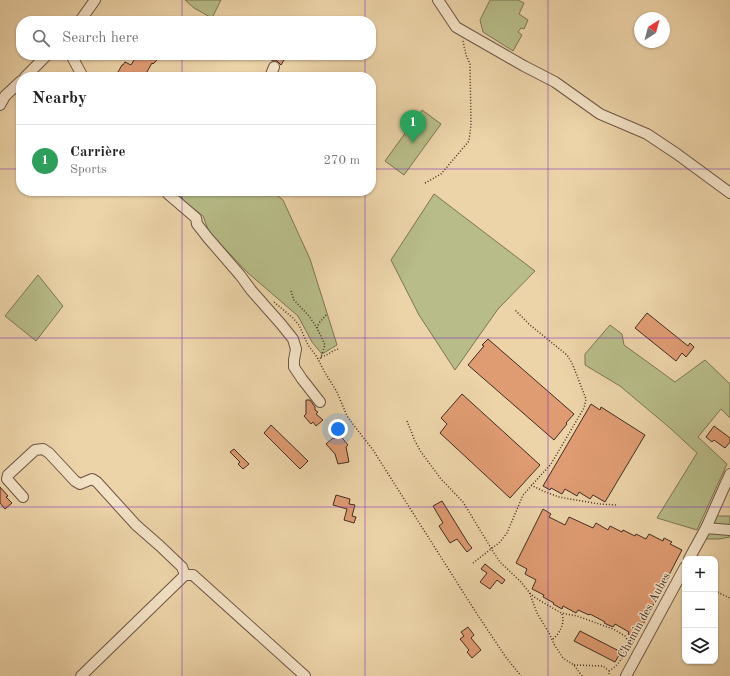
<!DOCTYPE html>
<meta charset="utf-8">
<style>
body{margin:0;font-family:"Old Standard TT",serif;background:#f6f6f6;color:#222}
.controls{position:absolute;right:12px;bottom:12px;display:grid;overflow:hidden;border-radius:8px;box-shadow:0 1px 3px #0004}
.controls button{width:36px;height:36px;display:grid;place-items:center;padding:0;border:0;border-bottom:1px solid #e0e0e0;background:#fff;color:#222;font:20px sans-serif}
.compass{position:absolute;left:634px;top:12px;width:36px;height:36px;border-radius:50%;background:#fff;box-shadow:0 1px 3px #0004;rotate:36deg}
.you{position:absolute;left:338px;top:429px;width:14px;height:14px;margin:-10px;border:3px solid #fff;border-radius:50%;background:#1a73e8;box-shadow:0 0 0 6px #1a73e833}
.badge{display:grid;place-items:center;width:26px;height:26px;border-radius:50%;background:#8f2418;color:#fff;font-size:13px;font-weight:700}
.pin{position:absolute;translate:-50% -33px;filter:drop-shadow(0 1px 2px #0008)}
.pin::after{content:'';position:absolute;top:21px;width:14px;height:12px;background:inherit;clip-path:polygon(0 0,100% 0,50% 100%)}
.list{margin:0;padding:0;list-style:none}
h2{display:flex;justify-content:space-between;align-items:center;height:52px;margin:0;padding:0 16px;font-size:17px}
h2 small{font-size:13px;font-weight:400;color:#767676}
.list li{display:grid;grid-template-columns:26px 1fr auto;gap:12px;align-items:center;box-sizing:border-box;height:72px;padding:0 16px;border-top:1px solid #e0e0e0}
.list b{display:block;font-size:15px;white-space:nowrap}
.list p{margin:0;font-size:13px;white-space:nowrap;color:#767676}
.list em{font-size:13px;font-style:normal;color:#767676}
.icon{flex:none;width:22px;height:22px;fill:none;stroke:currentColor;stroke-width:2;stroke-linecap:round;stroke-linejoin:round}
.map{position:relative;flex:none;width:730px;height:676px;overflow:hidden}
.search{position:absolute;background:#fff;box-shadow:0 1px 3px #0004;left:16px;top:16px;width:360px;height:44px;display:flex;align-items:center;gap:10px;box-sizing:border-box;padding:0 14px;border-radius:16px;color:#767676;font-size:15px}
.panel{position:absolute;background:#fff;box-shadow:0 1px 3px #0004;left:16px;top:72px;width:360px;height:124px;border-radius:16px}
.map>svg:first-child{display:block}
.green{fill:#b7bc88;stroke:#7c7456}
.building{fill:#df9b72;stroke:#422c23}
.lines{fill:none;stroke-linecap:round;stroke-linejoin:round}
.minor-casing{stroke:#6c5644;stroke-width:12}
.path{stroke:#422c23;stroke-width:1.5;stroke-dasharray:1 2;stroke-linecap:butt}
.minor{stroke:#f3e2c6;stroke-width:10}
.grid{fill:none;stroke:#7b2cbf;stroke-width:1;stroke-opacity:0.55}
.labels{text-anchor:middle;stroke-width:3;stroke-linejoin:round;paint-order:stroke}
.street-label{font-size:12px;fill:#422c23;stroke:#f3e2c6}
</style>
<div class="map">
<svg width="730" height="676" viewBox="0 0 730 676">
<rect width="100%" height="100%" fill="#ecd3a8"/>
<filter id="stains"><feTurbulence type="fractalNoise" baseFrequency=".005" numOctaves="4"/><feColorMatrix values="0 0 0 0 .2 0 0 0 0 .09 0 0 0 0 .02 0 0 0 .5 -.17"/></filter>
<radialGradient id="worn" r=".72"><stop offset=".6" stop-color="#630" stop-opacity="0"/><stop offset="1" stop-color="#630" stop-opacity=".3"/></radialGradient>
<path class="green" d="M185,0h36l-9,18 -18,-10z
M490,0h28l6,3 -5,11 9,6 -4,9 -3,-1 -3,4 4,3 -9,16 -30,-19 -3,-12z
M422,110l19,14 -37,51 -19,-14z
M177,191h95l11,9 27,59 27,86 -15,9 -10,-12 -14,-26 -50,-43 -39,-41 -6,-16 -19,-15z
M434,194l101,77 -37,38 -43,61 -36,-55 -28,-55z
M38,275l25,31 -27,35 -31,-25z
M610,325l12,9 2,11 51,37 30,-22 25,24v34l-9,-9 -23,28 29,27 -30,66 -40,-12 40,-65 -27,-25 -50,-42 -35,-21v-11z
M714,516h16v21l-11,2h-16z"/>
<path class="building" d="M137,55h17l4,4 -5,5 -1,-1 -8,14h-29l7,-12h1l2,-3 6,3z
M264,55h12l8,5 -3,5 -4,-4h-4z
M647,313l41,33 2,-3 4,4 -8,10 -4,-4 -6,8 -41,-33z
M488,339l86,75 -8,9 1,1 -13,16 -86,-75 16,-19 -2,-1z
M462,394l78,71 -30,33 -70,-65 7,-9 -6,-6z
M306,400h4l5,7v3l3,2 -2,2 7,6 -7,6 -3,-4 -2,2 -7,-8 2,-2z
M591,404l9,6 1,-3 44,28 -40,67 -12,-7 -3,4 -11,-7 -2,4 -12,-7 -3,5 -11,-6 -1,2 -7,-4z
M271,425l37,36 -8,8 -36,-36z
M714,426l16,12v4l-5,6 -11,-8 -2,2 -6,-5z
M339,434l9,11 -2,2 3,15 -11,2 -3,-10 -9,-10 7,-6 1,1z
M234,449l15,15 -6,5 -5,-5 2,-2 -10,-10z
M0,487l8,9 -2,1 6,6 -7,6 -5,-6z
M336,495l14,4 -1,5 6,1 -3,11 4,1 -2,6 -10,-3 3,-11 -14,-4z
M442,501l26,42 4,5 -5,4 -10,-13 -7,4 -11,-17 4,-3 -10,-17z
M543,509l8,5 -2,3 16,8 4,-8 24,11 3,-5 12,7 2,-4 12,6 1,-2 12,6 1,-2 10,5 3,-5 14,7 1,-3 8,4 -2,2 12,6 -46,88 -8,-4 1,-2 -14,-8 -2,3 -9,-4 1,-1 -15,-8 -1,1 -11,-5 -2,3 -13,-7 -1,3 -9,-5 1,-1 -11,-6 1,-2 -12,-6 4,-9 -11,-6 2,-5 -11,-6z
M485,564l20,16 -3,4 -5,-4 -7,9 -10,-7 7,-9 -6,-4z
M468,627l6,8 -3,3 10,12 -9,8 -5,-6 2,-2 -9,-11 4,-3 -3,-4z
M580,631l41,21 -6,10 -41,-21z"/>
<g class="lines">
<defs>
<path id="minor" d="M438,0l18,27 68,39 31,16 45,32 47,20 30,20 53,39
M80,21l15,-21
M71,55l12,22
M25,77l22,-22
M270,77l4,-10
M0,105l5,-9 16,-15
M166,191l2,3 28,24 1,6 11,14 32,37 11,15 30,34 12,15 3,10 -2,11v7l8,12 18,23
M23,497l-16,-18 1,-4 27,-25 8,-1 6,4 26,28 5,3 12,-5 5,3 39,43 24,21 22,21 3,8
M706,528l24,2
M689,559l17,-31 24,-54
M81,676l104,-101h8l112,101
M626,676l59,-109"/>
</defs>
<use href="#minor" class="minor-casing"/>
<path class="path" d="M425,183l16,-9 28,-33 2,-17 -1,-60 -4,-9 -3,-14
M291,291l3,9 15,16 8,12 8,17 -4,12 -2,4
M274,302l19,16 6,7 9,20 9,12 7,14 13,21 10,24 12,16 14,18 104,164 28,42 16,20
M317,328l2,-5 8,-9
M321,357c8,-2 11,-7 18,-8
M407,421l8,20 6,11 20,27 22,23 31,51 6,9 21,20 8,10 8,21 12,20 5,11 9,14 11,7 8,11
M531,485l12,6 16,6 40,7 18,1
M473,563l27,-21 7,-9 16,-38 28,-31 33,-56 2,-9 -14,-36 -5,-8 -37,-30 -15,-15
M715,591l15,7
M530,593l4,4 27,16 16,3 36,13 12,7 3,5c-4,13 -7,23 -19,30
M553,639c5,-4 10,-12 10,-20 0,-1 -1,-6 -2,-6
M574,665l29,1 6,5v5"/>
<use href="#minor" class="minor"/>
</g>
<path class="grid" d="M182,0v21M365,0v21M548,0v676M182,55v22M365,55v22M0,169h21M371,169h359M182,191v485M365,191v485M0,338h730M0,507h730"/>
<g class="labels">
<g class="street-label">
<text transform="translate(644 615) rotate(-61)" y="4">Chemin des Aubes</text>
</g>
</g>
<rect width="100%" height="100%" filter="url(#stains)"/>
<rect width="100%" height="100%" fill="url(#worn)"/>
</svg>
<div class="controls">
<button>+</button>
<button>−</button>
<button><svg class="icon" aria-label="layers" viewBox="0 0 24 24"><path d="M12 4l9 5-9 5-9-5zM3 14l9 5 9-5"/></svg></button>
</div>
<svg class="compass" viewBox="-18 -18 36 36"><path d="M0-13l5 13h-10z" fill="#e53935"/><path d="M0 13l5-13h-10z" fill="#767676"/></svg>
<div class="you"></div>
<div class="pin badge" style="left:413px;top:143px;background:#2e9e5b">1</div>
<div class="search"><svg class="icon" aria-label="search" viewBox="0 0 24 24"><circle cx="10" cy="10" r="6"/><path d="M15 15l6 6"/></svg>Search here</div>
<section class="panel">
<h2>Nearby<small></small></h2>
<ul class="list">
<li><span class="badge" style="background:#2e9e5b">1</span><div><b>Carrière</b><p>Sports</p></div><em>270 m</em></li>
</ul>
</section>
</div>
